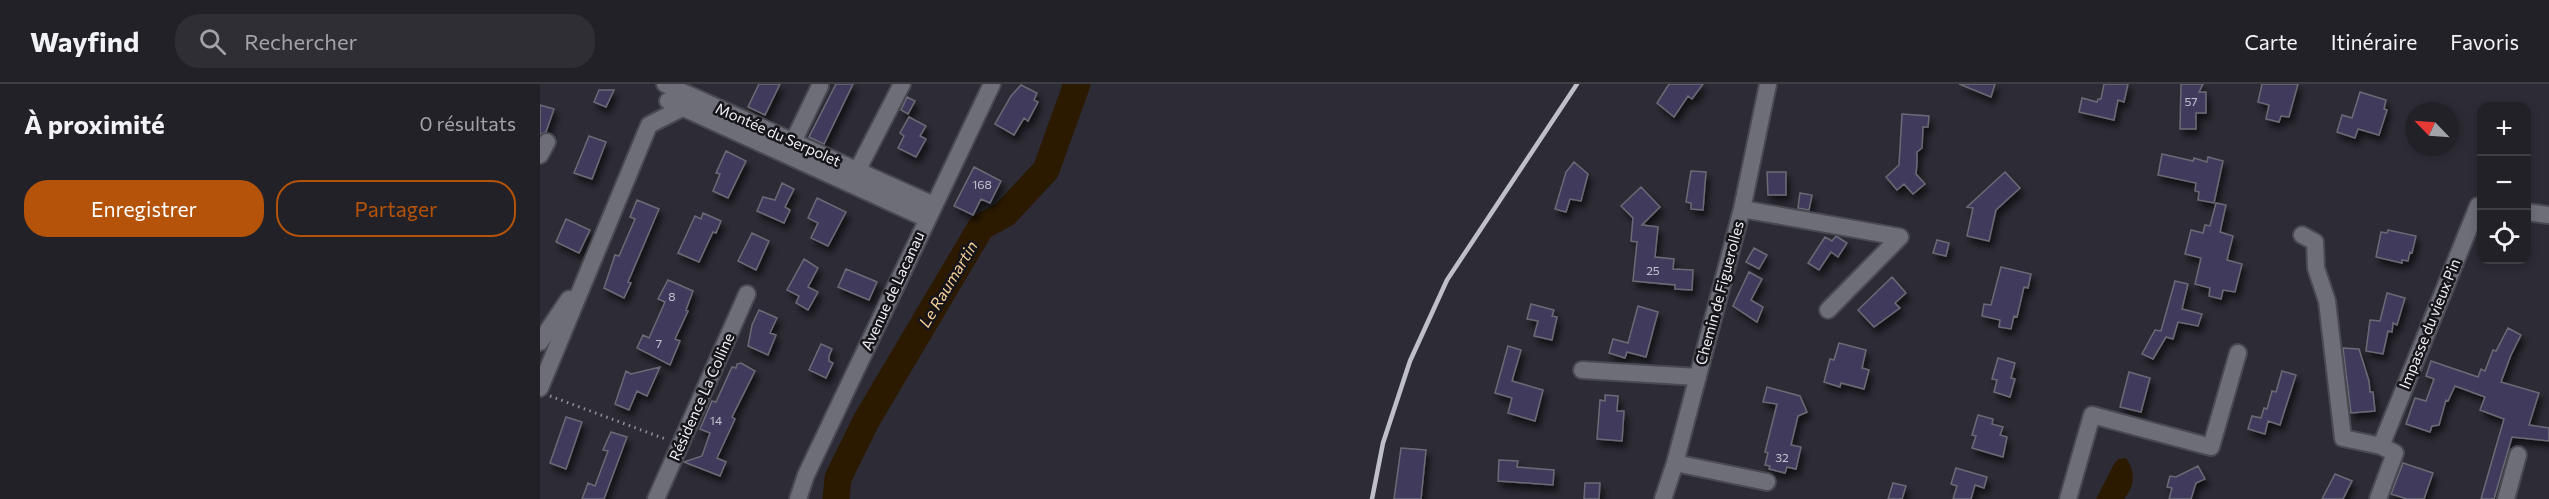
<!DOCTYPE html>
<html lang="fr">
<meta charset="utf-8">
<style>
body{margin:0;font-family:Commissioner,sans-serif;background:#2e2e34;color:#f1f3f6}
.controls{position:absolute;right:18px;top:18px;display:grid;overflow:hidden;border-radius:12px;box-shadow:0 3px 9px #0003}
.controls button{width:54px;height:54px;display:grid;place-items:center;padding:0;border:0;border-bottom:2px solid #3f3e45;background:#222128;color:#f1f3f6;font:30px sans-serif}
.compass{position:absolute;left:1865px;top:18px;width:54px;height:54px;border-radius:50%;background:#222128;box-shadow:0 3px 9px #0003;rotate:295deg}
.list{margin:0;padding:0;list-style:none}
h2{display:flex;justify-content:space-between;align-items:center;height:78px;margin:0;padding:0 24px;font-size:26px}
h2 small{font-size:20px;font-weight:400;color:#a2a3a8}
.actions{display:flex;gap:12px;padding:18px 24px}
.actions a{flex:1;padding:14px 0;border:2px solid #b45309;border-radius:24px;text-align:center;font-size:21px;color:#b45309}
.actions .main{background:#b45309;color:#fff}
.icon{flex:none;width:33px;height:33px;fill:none;stroke:currentColor;stroke-width:2;stroke-linecap:round;stroke-linejoin:round}
.map{position:relative;flex:none;width:2009px;height:415px;overflow:hidden}
header{display:flex;align-items:center;gap:36px;box-sizing:border-box;height:84px;padding:0 30px;background:#222128;border-bottom:2px solid #3f3e45}
header strong{font-size:28px}
nav{display:flex;gap:33px;margin-inline-start:auto;font-size:21px}
.search{width:420px;height:54px;background:#2e2e34;display:flex;align-items:center;gap:15px;box-sizing:border-box;padding:0 21px;border-radius:24px;color:#a2a3a8;font-size:22px}
main{display:flex}
aside{flex:1;background:#222128}
.map>svg:first-child{display:block}
.water{fill:#2c1a00}
.lines{fill:none;stroke-linecap:round;stroke-linejoin:round}
.river{stroke:#2c1a00;stroke-width:27}
.building{fill:#3f3b5b;stroke:#6b6b76;stroke-width:1.5;filter:url(#shadow)}
.minor-casing{stroke:#494952;stroke-width:20}
.path{stroke:#919199;stroke-width:3;stroke-dasharray:1.5 4.5;stroke-linecap:butt}
.minor{stroke:#6e6e79;stroke-width:16}
.rail{stroke:#bfbfc7;stroke-width:4.5}
.labels{text-anchor:middle;stroke-width:5;stroke-linejoin:round;paint-order:stroke}
.number-label{font-size:12px;fill:#c3c2cf}
.street-label{font-size:15px;fill:#efeff6;stroke:#15151a}
.water-label{font-size:16px;font-style:italic;fill:#f7d198;stroke:#15151a}
</style>
<header>
<strong>Wayfind</strong>
<div class="search"><svg class="icon" aria-label="search" viewBox="0 0 24 24"><circle cx="10" cy="10" r="6"/><path d="M15 15l6 6"/></svg>Rechercher</div>
<nav><a>Carte</a><a>Itinéraire</a><a>Favoris</a></nav>
</header>
<main>
<aside>
<h2>À proximité<small>0 résultats</small></h2>
<ul class="list">
</ul>
<div class="actions"><a class="main">Enregistrer</a><a>Partager</a></div>
</aside>
<div class="map">
<svg width="2009" height="415" viewBox="0 0 2009 415">
<defs>
<filter id="shadow"><feDropShadow dx="3.5" dy="6" stdDeviation="3" flood-color="#0009"/></filter>
</defs>
<rect width="100%" height="100%" fill="#2d2c36"/>
<path class="water" d="M1586,374c10,14 9,28 -2,41h-28l18,-35 4,-5z"/>
<g class="lines">
<path class="river" d="M296,415l2,-21 28,-57 115,-194 24,-13 41,-44 31,-86"/>
</g>
<path class="building" d="M219,0h21l-15,31 -17,-8z
M296,0h17l-29,60 -15,-7z
M1129,0h34l-11,15 -4,-3 -14,21 -17,-14z
M1419,0h36l-4,13z
M1564,0h24l-4,18 -6,-2 -4,20 -35,-8 3,-14 15,4 1,-3h3z
M1641,0h22l-4,8h7v21h-10v16h-16z
M1722,0h36l-9,33 -8,-1 -2,6 -13,-3 3,-14 -11,-3z
M481,1l16,8 -3,7 4,2 -10,19 -4,-3 -10,17 -19,-11 16,-28z
M59,6h15l-8,17 -12,-5z
M1820,8l26,8 -2,9 3,1 -8,25 -21,-6 -3,9 -18,-6 5,-17 10,3z
M367,13l8,4 -7,13 -7,-4z
M0,21l14,4 -8,23 -6,3z
M1362,30l27,2 -1,11h-5l-1,21 -5,4v11l-1,11 9,10 -12,10 -9,-10 -7,6 -11,-13 13,-12z
M369,33l17,9 -6,10 6,3 -10,18 -18,-9 6,-12 -4,-3z
M49,52l17,6 -14,37 -18,-6z
M186,67l20,10 -18,37 -15,-7 7,-17 -4,-1z
M1622,70l31,7 1,-3 13,4 1,-5 15,4 -9,42 -16,-3 1,-8 -4,-1 1,-8 -38,-8z
M1034,78l14,12 -7,27 -11,-2 -4,13 -11,-3 11,-37z
M434,83l27,14 -11,22 -9,-4 -8,16 -19,-9z
M1151,87l15,1 -3,38 -12,-1v-6l-5,-1z
M1227,88h19v23h-18z
M1465,88l15,16 -24,22 -7,31 -22,-5 6,-28 -6,-1z
M242,99l12,6 -9,18 5,3 -6,13 -27,-12 6,-14 12,3z
M1101,103l19,20 -18,18 16,2 -3,30 19,2 -1,10 20,1 -1,20 -17,-1v-4l-42,-4 4,-39 -6,-1 2,-23 -12,-12z
M1260,109l12,2 -3,15 -11,-2z
M277,114l29,14 -18,34 -17,-8 7,-15 -10,-5z
M97,116l22,9 -31,73 3,1 -7,15 -20,-10 11,-33 4,1 16,-37 -5,-2z
M1676,119l10,2 -6,27 13,4 -6,24 15,4 -7,28 -12,-2 -2,9 -12,-3 1,-8 -15,-4 6,-26 -16,-4 6,-24 12,3 2,-8 5,1z
M163,129l18,8 -5,12 -3,-1 -14,30 -21,-9 17,-37 6,3z
M26,135l24,11 -11,23 -23,-11z
M1848,146l28,6 -4,17 -2,-1 -2,9 -6,-1v3l-26,-6 5,-25 6,1z
M212,149l17,8 -13,29 -18,-9z
M1296,152l11,7 -9,14 -7,-5 -12,18 -11,-7 17,-26 7,4z
M1397,156l12,3 -3,13 -13,-3z
M1214,164l13,7 -8,14 -13,-7z
M264,175l14,9 -10,19 10,5 -10,18 -12,-7 3,-7 -12,-6z
M1461,183l30,7 -3,14 -4,-1 -7,30 -3,-1 -3,13 -12,-2 1,-7 -18,-4 2,-12 7,1z
M306,185l31,13 -8,18 -31,-13z
M1209,188l13,7 -11,21 12,7 -6,15 -24,-16z
M1352,193l14,16 -11,10 5,5 -26,19 -16,-17z
M128,196l25,11 -7,19 2,1 -13,28 5,2 -10,24 -33,-17 6,-13 6,3 16,-36 -7,-3z
M1635,197l13,3 -6,25 20,5 -4,12 -20,-4 -5,17 -7,-2 -13,22 -11,-5 13,-24 6,1z
M1847,209l18,5 -8,27 -4,-2 -1,9 -4,-1 -5,23 -17,-3 4,-31 10,1z
M991,220l23,6 -2,6 5,1 -5,23 -18,-4 4,-15 -11,-2z
M1098,222l20,6 -12,45 -19,-5 -2,6 -16,-5 4,-14 15,4z
M219,226l18,8 -7,15 6,2 -8,20 -20,-9 4,-21z
M1968,244l13,7 -10,20 -10,27 38,11 -10,32 20,3v13l-37,-4 -18,62h-13l23,-80 -24,-9 5,-13 -30,-11 -7,15 -2,-1 -7,25 -7,1 -2,6 -24,-8 9,-26 11,3 8,-22 -8,-3 5,-15 47,16 3,-8 4,2 8,-21 3,1z
M1299,259l27,7 -4,18 7,2 -5,19 -23,-6 -1,4 -16,-5 6,-23 4,1z
M281,260l11,5 -3,7v5l4,2 -7,15 -17,-8z
M968,262l13,4 -9,31 31,9 -8,31 -27,-8 4,-15 -17,-5z
M1803,264l16,1 10,32 1,11h3l2,19 -24,2z
M1458,274l17,5 -4,15 4,1 -5,18 -16,-5 3,-12 -5,-1z
M201,279l14,8 -23,46 3,2 -18,39 9,4 -6,14 -36,-14 18,-6 8,-23 -10,-4 12,-28 4,1 16,-35 4,1 1,-4z
M120,283l-13,29 -10,-5 -8,19 -14,-6 11,-33 5,3z
M1742,287l14,4 -16,50 -12,-4 -3,13 -17,-5 4,-13 9,2 3,-10 3,1 5,-18 4,1z
M1589,288l21,6 -9,34 -21,-5z
M1227,303l33,9 7,16 -9,4 -7,29 10,2 -5,22 -9,-2 -2,6 -16,-4 1,-3 -5,-1 3,-12 -3,-1 12,-48 -14,-2z
M1065,311l13,1 -1,15h7l-2,30 -25,-2 3,-39 5,1z
M1438,331l15,4 -1,5 11,3 -3,8 7,2 -4,20 -31,-9 4,-12 -4,-1z
M26,333l16,5 -16,47 -16,-6z
M71,348l16,5 -23,62h-22l6,-16 7,3 13,-35 -5,-1z
M861,364l25,2 -5,49h-27z
M959,376l19,1 -1,6 37,3 -1,15 -55,-4z
M1863,379l30,10 -9,26h-17l-16,-5z
M1658,382l7,13 -9,4 -5,16h-22l3,-11 -5,-1 3,-11 6,1z
M1416,384l31,9 -3,11 -9,-3 -4,14h-18l4,-13 -6,-2z
M1795,390l17,7 -9,18h-21z
M1045,399h15l-1,16h-15z
M1353,399l13,3 -4,13h-14z"/>
<g class="lines">
<defs>
<path id="minor" d="M125,0l269,121
M128,17l259,118
M253,58l27,-56
M0,71l7,-13
M317,87l45,-87
M1202,125l158,28 -72,73
M1986,128l23,3
M1762,151l13,7 1,26 11,33 16,137 38,8 14,7 -17,46
M0,258l29,-43
M1042,286l116,7
M0,304l109,-263 33,-17
M1841,362l97,-240h4
M1135,379l92,19
M116,415l91,-205
M258,415l8,-24 186,-391
M1123,415l12,-36 67,-254 26,-125
M1528,415l24,-84 119,32 27,-94
M1966,415l12,-44"/>
</defs>
<use href="#minor" class="minor-casing"/>
<path class="path" d="M10,312l118,44"/>
<use href="#minor" class="minor"/>
<path class="rail" d="M832,415l11,-56 27,-82 37,-81 130,-196"/>
</g>
<g class="labels">
<g class="number-label">
<text x="1651" y="22">57</text>
<text x="442" y="105">168</text>
<text x="1113" y="191">25</text>
<text x="132" y="217">8</text>
<text x="119" y="264">7</text>
<text x="176" y="341">14</text>
<text x="1242" y="378">32</text>
</g>
<g class="street-label">
<text transform="translate(238 51) rotate(24)" y="5">Montée du Serpolet</text>
<text transform="translate(353 207) rotate(-65)" y="5">Avenue de Lacanau</text>
<text transform="translate(1180 209) rotate(-75)" y="5">Chemin de Figuerolles</text>
<text transform="translate(1890 240) rotate(-68)" y="5">Impasse du vieux Pin</text>
<text transform="translate(162 313) rotate(-66)" y="5">Résidence La Colline</text>
</g>
<g class="water-label">
<text transform="translate(408 200) rotate(-59)" y="6">Le Raumartin</text>
</g>
</g>
</svg>
<div class="controls">
<button>+</button>
<button>−</button>
<button><svg class="icon" aria-label="locate" viewBox="0 0 24 24"><circle cx="12" cy="12" r="6"/><path d="M12 2v4M12 18v4M2 12h4M18 12h4"/></svg></button>
</div>
<svg class="compass" viewBox="-18 -18 36 36"><path d="M0-13l5 13h-10z" fill="#e53935"/><path d="M0 13l5-13h-10z" fill="#a2a3a8"/></svg>
</div>
</main>
